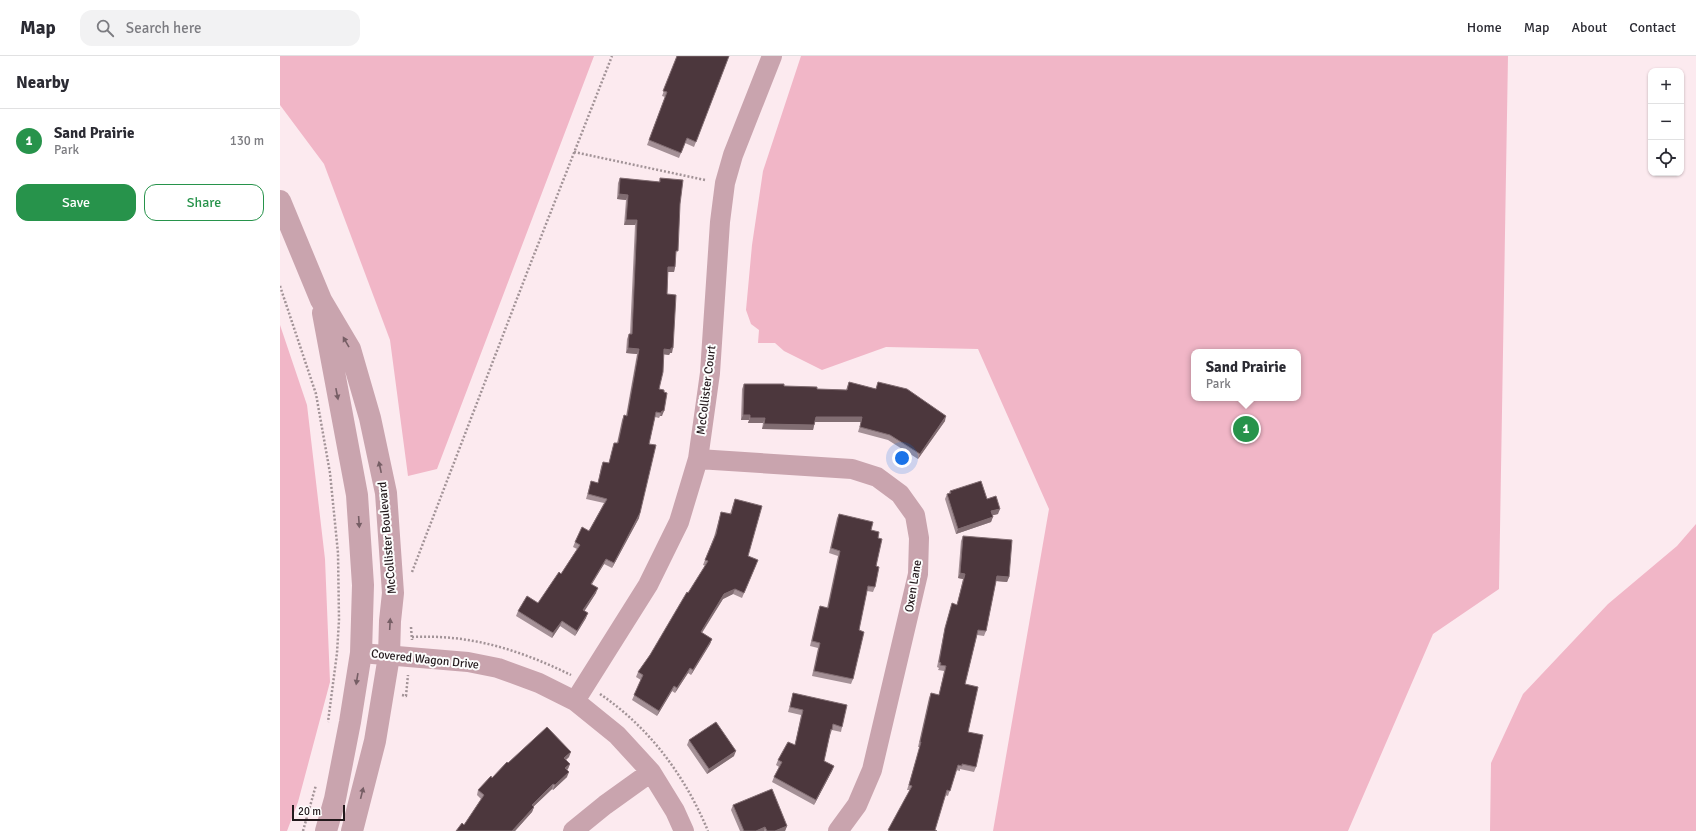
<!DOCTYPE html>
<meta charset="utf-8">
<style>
body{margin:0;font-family:Signika,sans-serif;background:#f2f2f3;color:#2b2b33}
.controls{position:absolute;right:12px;top:12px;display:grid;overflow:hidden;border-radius:8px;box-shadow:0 1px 3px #0004}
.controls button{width:36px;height:36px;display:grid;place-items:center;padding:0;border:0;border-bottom:1px solid #e1e1e2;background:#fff;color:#2b2b33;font:20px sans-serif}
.scale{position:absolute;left:12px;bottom:10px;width:53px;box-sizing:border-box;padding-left:4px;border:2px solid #23191c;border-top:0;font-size:11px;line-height:14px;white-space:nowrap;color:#23191c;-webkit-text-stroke:3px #fdfdfd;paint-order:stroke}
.you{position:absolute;left:622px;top:402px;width:14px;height:14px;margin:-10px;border:3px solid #fff;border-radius:50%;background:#1a73e8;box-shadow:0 0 0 6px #1a73e833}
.badge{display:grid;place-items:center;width:26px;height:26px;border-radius:50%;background:#27934b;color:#fff;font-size:13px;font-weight:700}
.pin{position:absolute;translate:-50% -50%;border:2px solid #fff;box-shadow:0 1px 4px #0006}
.popup{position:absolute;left:911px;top:293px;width:110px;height:52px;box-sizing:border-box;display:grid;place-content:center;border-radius:8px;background:#fff;filter:drop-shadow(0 1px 3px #0005);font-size:13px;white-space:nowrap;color:#7c7c81}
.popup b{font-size:15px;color:#2b2b33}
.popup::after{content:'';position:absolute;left:50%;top:100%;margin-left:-8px;border:8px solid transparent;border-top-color:#fff}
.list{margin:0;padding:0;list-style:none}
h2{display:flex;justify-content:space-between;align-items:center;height:52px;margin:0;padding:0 16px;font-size:17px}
h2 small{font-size:13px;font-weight:400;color:#7c7c81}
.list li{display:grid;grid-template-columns:26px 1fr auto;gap:12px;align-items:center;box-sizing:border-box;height:64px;padding:0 16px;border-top:1px solid #e1e1e2}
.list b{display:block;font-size:15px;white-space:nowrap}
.list p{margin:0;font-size:13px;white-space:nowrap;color:#7c7c81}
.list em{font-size:13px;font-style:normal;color:#7c7c81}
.actions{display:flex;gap:8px;padding:12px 16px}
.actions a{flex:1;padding:9px 0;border:1px solid #27934b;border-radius:12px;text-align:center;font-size:14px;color:#27934b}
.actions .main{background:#27934b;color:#fff}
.icon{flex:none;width:22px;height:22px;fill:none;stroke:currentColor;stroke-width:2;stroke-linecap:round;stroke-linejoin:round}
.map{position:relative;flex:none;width:1416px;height:775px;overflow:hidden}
header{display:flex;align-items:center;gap:24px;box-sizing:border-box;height:56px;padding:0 20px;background:#fff;border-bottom:1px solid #e1e1e2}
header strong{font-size:19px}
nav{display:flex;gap:22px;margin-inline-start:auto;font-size:14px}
.search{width:280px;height:36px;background:#f2f2f3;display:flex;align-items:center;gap:10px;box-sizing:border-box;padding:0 14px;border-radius:12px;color:#7c7c81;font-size:15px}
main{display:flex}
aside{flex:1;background:#fff}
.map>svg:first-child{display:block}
.green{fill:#f1b6c7;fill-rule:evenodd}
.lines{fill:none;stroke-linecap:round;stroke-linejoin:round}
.path{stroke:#a29397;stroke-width:2.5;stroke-dasharray:2 2;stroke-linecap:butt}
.minor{stroke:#c9a4ae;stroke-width:20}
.tertiary{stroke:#c9a4ae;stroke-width:22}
.wall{fill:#a49096}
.shaded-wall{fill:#816d72}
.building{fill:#4c373d;stroke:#816d72}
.oneway{fill:#765e65}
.labels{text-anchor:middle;stroke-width:4;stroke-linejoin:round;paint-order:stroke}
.street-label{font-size:12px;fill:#23191c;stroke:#fdfdfd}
</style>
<header>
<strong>Map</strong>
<div class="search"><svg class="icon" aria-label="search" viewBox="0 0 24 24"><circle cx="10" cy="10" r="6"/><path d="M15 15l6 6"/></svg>Search here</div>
<nav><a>Home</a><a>Map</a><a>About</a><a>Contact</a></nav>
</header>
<main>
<aside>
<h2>Nearby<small></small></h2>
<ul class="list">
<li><span class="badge">1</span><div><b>Sand Prairie</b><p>Park</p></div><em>130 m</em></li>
</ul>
<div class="actions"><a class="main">Save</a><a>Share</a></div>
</aside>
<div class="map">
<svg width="1416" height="775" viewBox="0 0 1416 775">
<rect width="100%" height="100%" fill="#fceaef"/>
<path class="green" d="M0,0h314l-157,413 -29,7 -18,-136 -66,-176 -44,-59z
M521,0h707l-9,533 -66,45 -85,197h-355l56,-322 -71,-160 -92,-2 -64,23 -38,-19 -9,-8h-17l1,-13 -8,-6 -5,-14 6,-65 11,-74zM914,296h104v46h-104z
M0,269l27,80 18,154 5,123 -32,120 -11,29h-7z
M1416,468v307h-206l1,-68 32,-69 85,-90 69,-58z"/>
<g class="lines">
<path class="path" d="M294,96l131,28
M0,230l36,108 14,79 8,80 1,67 -2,33 -9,69
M132,516l116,-302 84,-214
M131,571l1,13
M132,581c58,-3 108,13 159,38
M320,638c50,34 85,82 108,137
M122,639l4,1 2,-21
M23,775l13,-46"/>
<path class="minor" d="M418,403l154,10 25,8 23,17 15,21 4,23 -1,36 -46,196 -15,35 -19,26
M81,597l107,9 30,6 41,15 36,18 42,34 34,37 24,39 9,20
M295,645l73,-116 31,-63 19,-63 12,-86 10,-151 5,-39 8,-28 39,-99
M293,775l32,-26 46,-33"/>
<path class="tertiary" d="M0,145l41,99 29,49 20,69 16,75 7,100 -3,28 -1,35 -14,85 -23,90
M43,257l34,182 6,90 -2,68 -11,69 -15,77 -9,32"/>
</g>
<path class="wall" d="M397,0h52l-35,91 -9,-4 -6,15 -32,-13 18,-48 -3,-1z
M340,122l39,4 1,-4 20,26 -5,63 -1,5h-6l-1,22 5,59h-2l-1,2 -6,-1 -4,35 3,27h-2l-1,2 -4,-1 -6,27 -10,74 -27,50 -8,-4 -13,20 5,9 -12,18 2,7 -11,18 -15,-10 -8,12 -36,-22 2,-5 20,-8 23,-29 16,-25 -4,-2 2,-5 14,-11 15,-28 -18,-4 5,-18 7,2 3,-16 2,-5 6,1 5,-20h3l5,-23 2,-5 2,1 11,-62 -11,-1 1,-14 2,-5h1l5,-109h-11l2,-25 -9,-1 1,-16z
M569,326l27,7 2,-7 67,39 -27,38 -30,-19 -30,-8 3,-10h-46l-2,8 -51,-1 1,-6h-15l1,-3h-8l1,-31 2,-5 40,2 33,3 29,1z
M670,435l37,8 11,15 -5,1 -2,7 -35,12 -11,-35 2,-5 2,-1z
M455,443l13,57 8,9 -14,33 -9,-4 -10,5 -21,34 10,6 -2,5 -19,31 -3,-2 -13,20 -3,-2 -15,25 -25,-16 9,-20 -5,-3 2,-5 12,-17 56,-89 -3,-1 11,-28 7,-25 9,2z
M559,458l32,16 7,8 -3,49 -2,5 -6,-1 -7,33 -7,55 -2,5 -39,-8 6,-28 -8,-2 8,-35 2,-5 7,2 11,-52 -9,-3 8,-35z
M683,480l46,41 -2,5 -11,-1 -10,50 -2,5 -7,-1 -12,49 3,48 8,35 -2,5 -14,-3v2l-4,-1 -8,26 -3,-1 -10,35 2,1h-49l22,-41h-3l13,-43h-2l11,-49 2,-5 8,2 5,-24 -6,-1 1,-2 -2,-1 7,-35 8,-29 5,2 6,-26 -5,-1 3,-37z
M513,637l49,34 -1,5 -9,-2 -2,5v-1l-6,27 10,5 -2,5 -18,34 -42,-23 2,-5 5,-10 -3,-2 2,-5 17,-15 6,-30 -13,-3z
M409,684l45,16 -27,18 -20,-29z
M289,701l-3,3 4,4 -3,6v7l-14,13 -1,-1 -18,17v1l-2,5 -17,19h-59l8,-6 17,-26 -4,-4 1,-5 14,-12z
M453,749l54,21 -2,5h-45l-9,-21z"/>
<path class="shaded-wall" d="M339,138l9,1 -2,5 -9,-1z
M346,164h11l-2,5h-11z
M388,211h7l-1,5h-7z
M348,292l11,1 -2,5 -11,-1z
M391,292h2l-1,5h-2l-1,2 -7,-1 2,-5z
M382,355h2l-2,5h-2z
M463,359h7l-1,5h-8z
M666,360l-1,5 -27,38 2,-5z
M536,361h46l-1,5h-46z
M470,362h15l-2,5h-15z
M484,368l50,1 -1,5 -51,-1z
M720,453l-2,5 -8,2 1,-5z
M360,457l-1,5 -27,50 2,-5z
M713,461l-2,5 -35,12 2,-5z
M326,503l-2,5 -15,25 2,-5z
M680,517l5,1 -2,5 -5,-1z
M717,520l12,1 -2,5 -11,-1z
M318,532l-2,5 -14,22 1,-5z
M455,533l-2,5 -10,5 -24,38 2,-5 23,-38z
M308,557l-2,5 -11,18 2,-5z
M282,565l-2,5 -8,12 1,-5z
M432,583l-2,5 -19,31 2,-5z
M410,612l-2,5 -13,20 2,-5z
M394,630l-2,5 -15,25 2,-5z
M456,695l-2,5 -27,18 2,-5z
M291,696l-2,5 -7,6 2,-5z
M290,708l-2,5 -5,4 2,-5z
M554,710l-2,5 -18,34 2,-5z
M289,716l-2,5 -14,13 2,-5z
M273,728l-1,5 -22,21 2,-5z
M254,751l-2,5 -17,19h-3z
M507,770l-2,5h-10z
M485,771l-1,4h-8z"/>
<path class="building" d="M397,0h52l-33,86 -9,-4 -6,15 -32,-13 18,-48 -4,-1z
M340,122l40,4v-4l23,2 -3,24 -2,47h-2l-1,16h-7l-1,27 9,1 -3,53h-2v2l-7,-1 -1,23 -4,17 5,1v2l3,1 -3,18h-2l-1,2 -5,-1 -7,32 7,1 -16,68 -26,50 -8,-4 -15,25 7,4 -15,22 5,3 -11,18 -15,-10 -9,12 -35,-22 9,-15 11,7 21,-31 2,2 19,-29 -5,-3 7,-15 7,4 18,-32 -19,-5 3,-13 7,2 5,-21 6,1 5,-20h4l6,-28 3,1 12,-67 -11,-1 1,-14h3l5,-114h-11l2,-25 -9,-1z
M569,326l27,7 2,-7 29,7 39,27 -26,38 -30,-19 -30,-8 2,-10h-46l-2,8 -50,-1 1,-6h-15v-3h-7l1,-31h40v2l33,1v2l30,1z
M701,425l6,18 9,-3 4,13 -9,2 2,6 -35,12 -11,-35 4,-1 -1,-2z
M455,443l27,7 -14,50 10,4 -14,33 -9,-4 -11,5 -23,38 11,7 -19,31 -3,-2 -13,20 -3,-2 -15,25 -25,-16 9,-20 -5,-3 12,-17 37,-63 1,1 20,-32 -3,-1 11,-26 5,-22 10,2z
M559,458l34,8 -2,8 8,2 -1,6 4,1 -6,27 3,1 -4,20 -7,-1 -9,44 5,2 -11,47 -39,-8 6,-28 -8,-2 8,-35 8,2 12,-57 -9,-3z
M683,480l49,4 -3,37 -12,-1 -11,55 -8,-1 -13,54 13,3 -10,45 15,3 -7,32 -14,-3v2l-4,-1 -8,26 -3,-1 -12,40 2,1h-47l-2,-1 24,-44 -3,-1 12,-43h-1l11,-49 8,2 7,-29 -6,-1 1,-2 -2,-1 6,-34 7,-25 5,2 8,-31 -5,-1z
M513,637l54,12 -5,22 -9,-3 -1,6 -1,-1 -7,32 10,5 -18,34 -42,-23 8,-15 -4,-2 10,-18 7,3 8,-35 -13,-3z
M436,666l20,29 -27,18 -20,-29z
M267,671l24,25 -7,6 6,6 -5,4 4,4 -14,13 -2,-1 -21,21 2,2 -22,24h-56l6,-8 2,2 20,-30 -6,-5 13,-14 1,2 15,-16 1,1z
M492,733l15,37 -12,5h-8l-2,-4 -9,4h-12l-11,-26z"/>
<defs><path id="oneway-solid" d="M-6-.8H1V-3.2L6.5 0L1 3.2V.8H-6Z"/></defs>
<g class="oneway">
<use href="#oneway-solid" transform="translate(66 286) rotate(-120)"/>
<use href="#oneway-solid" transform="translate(57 338) rotate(79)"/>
<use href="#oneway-solid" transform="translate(100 411) rotate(-102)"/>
<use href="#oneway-solid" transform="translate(79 466) rotate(86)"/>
<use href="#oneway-solid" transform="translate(110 568) rotate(-87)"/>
<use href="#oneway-solid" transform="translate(77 623) rotate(99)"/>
<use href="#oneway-solid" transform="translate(82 737) rotate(-76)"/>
</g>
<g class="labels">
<g class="street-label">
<text transform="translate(426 334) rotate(-83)" y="4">McCollister Court</text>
<text transform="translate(107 482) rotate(-95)" y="4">McCollister Boulevard</text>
<text transform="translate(633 530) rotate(-81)" y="4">Oxen Lane</text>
<text transform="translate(145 603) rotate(6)" y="4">Covered Wagon Drive</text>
</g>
</g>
</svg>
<div class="controls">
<button>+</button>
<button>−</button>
<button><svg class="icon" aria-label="locate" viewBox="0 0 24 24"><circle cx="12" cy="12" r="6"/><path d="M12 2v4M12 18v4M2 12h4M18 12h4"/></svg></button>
</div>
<div class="scale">20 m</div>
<div class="you"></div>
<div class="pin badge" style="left:966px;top:373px">1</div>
<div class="popup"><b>Sand Prairie</b>Park</div>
</div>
</main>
